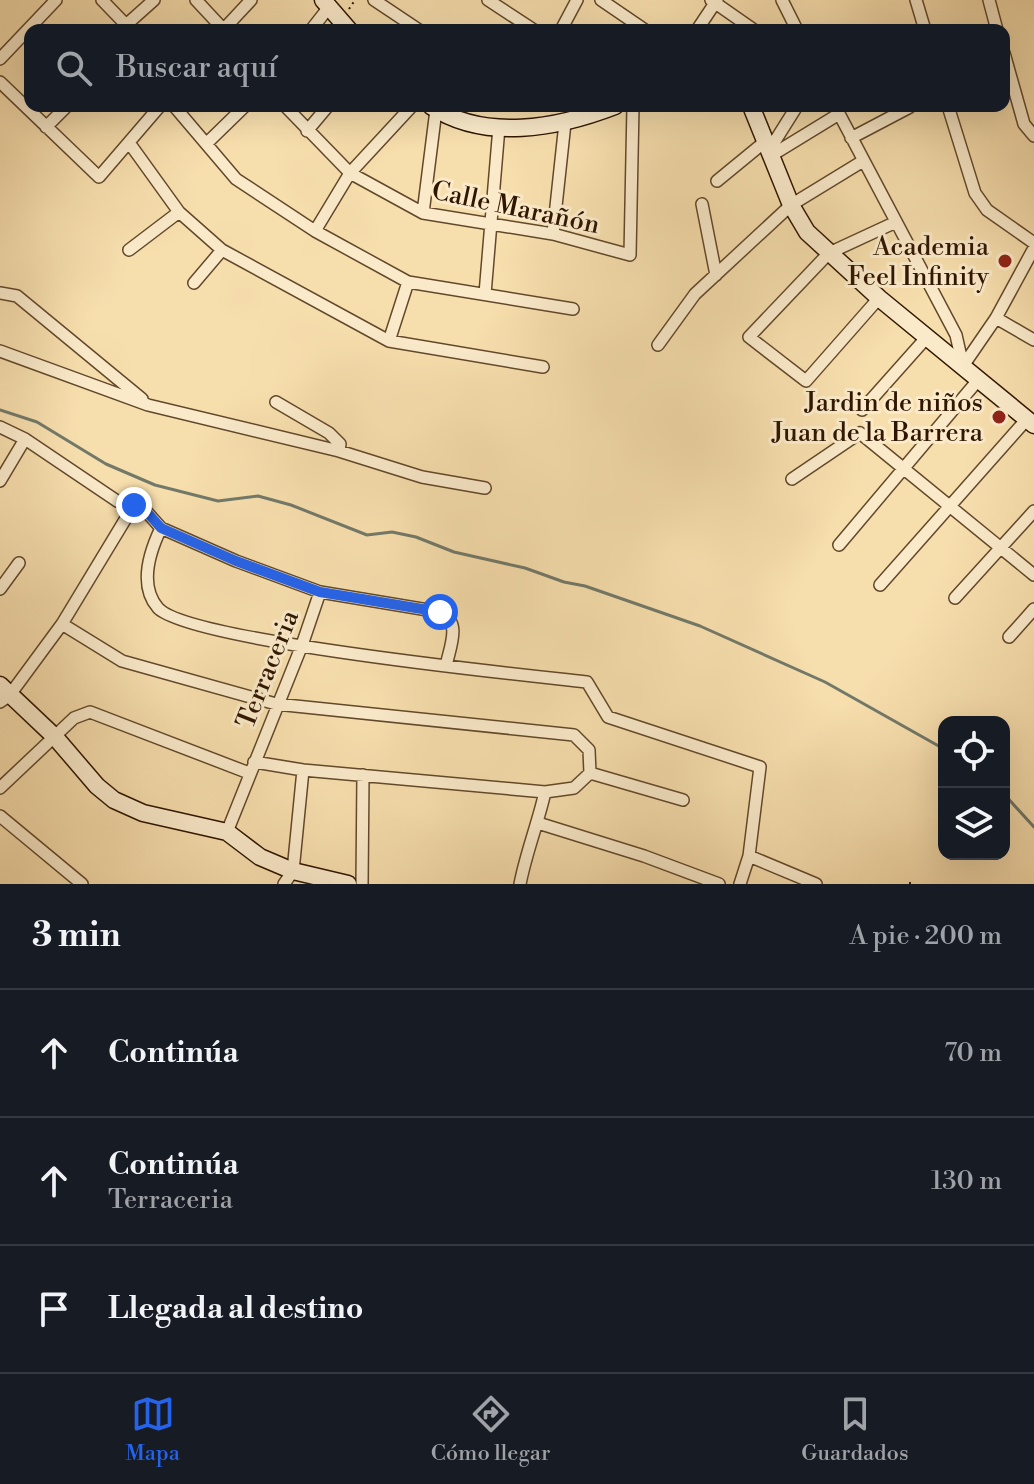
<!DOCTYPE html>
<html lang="es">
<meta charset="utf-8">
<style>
body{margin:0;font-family:"Libre Bodoni",serif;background:#20242c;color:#f1f3f6}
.controls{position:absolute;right:24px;bottom:24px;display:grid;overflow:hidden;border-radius:16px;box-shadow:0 8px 32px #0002}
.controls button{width:72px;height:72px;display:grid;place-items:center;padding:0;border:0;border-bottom:2px solid #363941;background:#171b24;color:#f1f3f6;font:40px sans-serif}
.stop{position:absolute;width:24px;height:24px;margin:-18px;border:6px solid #2563eb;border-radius:50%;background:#fff}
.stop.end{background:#2563eb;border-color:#fff;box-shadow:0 2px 8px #0008}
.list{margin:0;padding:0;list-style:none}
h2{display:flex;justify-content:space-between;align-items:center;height:104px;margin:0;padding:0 32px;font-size:34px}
h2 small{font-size:26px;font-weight:400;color:#9ea1a6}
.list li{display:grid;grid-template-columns:52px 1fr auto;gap:24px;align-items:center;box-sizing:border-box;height:128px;padding:0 32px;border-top:2px solid #363941}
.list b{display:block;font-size:30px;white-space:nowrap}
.list p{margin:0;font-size:26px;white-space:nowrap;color:#9ea1a6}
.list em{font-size:26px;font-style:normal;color:#9ea1a6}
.icon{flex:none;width:44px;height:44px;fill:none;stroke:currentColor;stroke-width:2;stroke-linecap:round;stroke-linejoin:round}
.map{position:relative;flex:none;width:1034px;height:884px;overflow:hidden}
.search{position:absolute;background:#171b24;box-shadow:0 8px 32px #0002;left:24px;right:24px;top:24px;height:88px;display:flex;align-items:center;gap:20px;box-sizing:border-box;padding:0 28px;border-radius:16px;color:#9ea1a6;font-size:30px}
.sheet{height:488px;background:#171b24}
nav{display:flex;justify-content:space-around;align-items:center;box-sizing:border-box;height:112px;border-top:2px solid #363941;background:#171b24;font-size:22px;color:#9ea1a6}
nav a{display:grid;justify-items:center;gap:4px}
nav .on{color:#2563eb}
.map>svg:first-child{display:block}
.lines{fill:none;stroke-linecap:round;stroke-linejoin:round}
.stream{stroke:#72796a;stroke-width:3}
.street-casing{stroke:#62482b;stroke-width:14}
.secondary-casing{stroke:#301600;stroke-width:19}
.path{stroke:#301600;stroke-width:2;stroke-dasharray:2 4;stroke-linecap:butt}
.street{stroke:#faeaca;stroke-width:11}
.secondary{stroke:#faeaca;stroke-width:16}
.route{stroke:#2563eb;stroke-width:10}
.poi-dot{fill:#8f2418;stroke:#faeaca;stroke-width:3}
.labels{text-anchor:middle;stroke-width:6;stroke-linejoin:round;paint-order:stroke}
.street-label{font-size:26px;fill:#301600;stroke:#faeaca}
.poi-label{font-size:26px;fill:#301600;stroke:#faeaca;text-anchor:end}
</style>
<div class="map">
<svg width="1034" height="884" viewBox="0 0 1034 884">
<rect width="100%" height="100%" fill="#f7dead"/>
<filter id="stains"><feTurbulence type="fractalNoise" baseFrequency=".0025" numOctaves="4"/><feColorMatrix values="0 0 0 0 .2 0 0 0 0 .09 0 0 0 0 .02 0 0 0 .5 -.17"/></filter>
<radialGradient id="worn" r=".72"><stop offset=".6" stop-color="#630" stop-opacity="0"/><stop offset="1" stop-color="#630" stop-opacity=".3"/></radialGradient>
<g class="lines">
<path class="stream" d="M0,410l37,12 69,42 49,21 63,16 40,-5 33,9 76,30 25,-3 24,5 38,15 71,16 39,14 21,4 115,40 125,56 119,67
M1004,794l30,33"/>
<defs>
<path id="street" d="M102,0l29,30
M196,0l28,30
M374,0l45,30
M488,0l46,30
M601,0l44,30
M711,0l43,30
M782,0l15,30
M916,0l9,30
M989,0l8,30
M126,25l28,-25
M224,29l27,-29
M311,30l18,-23
M561,30l16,-30
M697,30l20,-30
M1004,53l20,71 10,12
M0,59l56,-59
M0,82l99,95 61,-71
M174,106l62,73 79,52 93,51 165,27
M285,106l65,67 73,40 130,21 77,21 3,-149
M835,106l121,229 7,31
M948,106l27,87 12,17 47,33
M46,127l21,-21
M307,131l21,-25
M851,138l59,-31
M207,143l38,-37
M130,144l49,68 43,38 167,91 154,26
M770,149l27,-43
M772,155l67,-41
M717,181l50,-41
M702,204l14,71
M423,213l13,-103
M315,231l35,-58 62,-67
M553,234l12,-111
M129,250l50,-38
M194,283l28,-33
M0,293l17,3 125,103
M485,294l14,-167
M879,298l-73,83 -57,-44 80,-84 67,-31
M996,318l38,22
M389,341l19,-59
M658,345l37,-51 96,-89 72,-44
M0,351l148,54 191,46 83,26 63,11
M963,366l33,-48 38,-70
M276,402l53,31 11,11 -1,7
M862,410l65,-73
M0,427l25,12 92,62 28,9 16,18 75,33 84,31 120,20c22,10 10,34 6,54
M792,479l68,-46 174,142
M0,481l25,-42
M161,528c-11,23 -23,57 -3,80 30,33 366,67 429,74l21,35 152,50 -11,89 -9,28
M839,545l140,-166
M880,585l147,-166
M0,589l19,-26
M955,598l79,-87
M62,624l60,37 154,43 298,31 15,15 1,23 -16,15 -29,4 -242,-22 -49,-8
M1009,637l25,-28
M0,702l9,-6 53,-72 72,-119
M590,773l93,27
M0,788l74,-70 16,-6 159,61
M0,816l82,68
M538,823l106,33 75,28
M227,832l75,-187 18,-53
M749,856l67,28
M284,884l9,-13 10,-101
M362,884l1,-109
M520,884c6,-31 18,-61 25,-92"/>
<path id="secondary" d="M323,0l26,30
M431,106c54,36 127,22 184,0
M751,106l40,99 16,27 72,66 155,127
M0,685l55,52 42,49 17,14 29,13 84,19 33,25 33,14 55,13"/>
</defs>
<use href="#street" class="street-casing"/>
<use href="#secondary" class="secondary-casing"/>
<path class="path" d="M349,9l6,-9
M910,884v-2"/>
<use href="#street" class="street"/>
<use href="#secondary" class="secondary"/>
</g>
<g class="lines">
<path class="route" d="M134,505l11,5 16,18 75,33 84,31 120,20"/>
</g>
<g class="poi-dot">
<circle cx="1005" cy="261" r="8"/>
<circle cx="999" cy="417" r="8"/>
</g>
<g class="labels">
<g class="street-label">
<text transform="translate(516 207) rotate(12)" y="9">Calle Marañón</text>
<text transform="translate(267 669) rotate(-68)" y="9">Terraceria</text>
</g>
<g class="poi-label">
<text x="989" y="255">Academia<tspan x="989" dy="30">Feel Infinity</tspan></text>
<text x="983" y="411">Jardin de niños<tspan x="983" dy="30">Juan de la Barrera</tspan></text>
</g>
</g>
<rect width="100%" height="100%" filter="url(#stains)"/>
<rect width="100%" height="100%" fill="url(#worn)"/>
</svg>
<div class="controls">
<button><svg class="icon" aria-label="locate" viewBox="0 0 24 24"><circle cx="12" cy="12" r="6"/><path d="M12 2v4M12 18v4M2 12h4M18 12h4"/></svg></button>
<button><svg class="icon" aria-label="layers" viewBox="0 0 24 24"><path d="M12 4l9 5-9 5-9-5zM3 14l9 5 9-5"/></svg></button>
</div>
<div class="stop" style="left:440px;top:612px"></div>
<div class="stop end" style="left:134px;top:505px"></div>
<div class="search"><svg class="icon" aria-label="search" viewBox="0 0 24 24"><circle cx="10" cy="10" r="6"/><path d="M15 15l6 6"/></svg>Buscar aquí</div>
</div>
<section class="sheet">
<h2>3 min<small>A pie · 200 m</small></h2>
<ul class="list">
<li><svg class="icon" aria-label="ahead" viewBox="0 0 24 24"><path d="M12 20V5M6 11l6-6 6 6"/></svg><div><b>Continúa</b></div><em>70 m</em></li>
<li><svg class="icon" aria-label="ahead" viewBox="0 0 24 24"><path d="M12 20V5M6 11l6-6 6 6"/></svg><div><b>Continúa</b><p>Terraceria</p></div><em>130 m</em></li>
<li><svg class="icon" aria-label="arrive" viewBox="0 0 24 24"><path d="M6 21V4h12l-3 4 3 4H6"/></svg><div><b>Llegada al destino</b></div></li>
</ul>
</section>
<nav>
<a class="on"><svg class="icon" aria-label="map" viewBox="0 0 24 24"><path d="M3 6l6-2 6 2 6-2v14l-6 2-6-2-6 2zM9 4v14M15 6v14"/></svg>Mapa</a>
<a><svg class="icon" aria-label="directions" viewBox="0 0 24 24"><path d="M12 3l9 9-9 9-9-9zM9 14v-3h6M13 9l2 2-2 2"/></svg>Cómo llegar</a>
<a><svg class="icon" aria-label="saved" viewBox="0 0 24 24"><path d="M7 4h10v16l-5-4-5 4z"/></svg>Guardados</a>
</nav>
